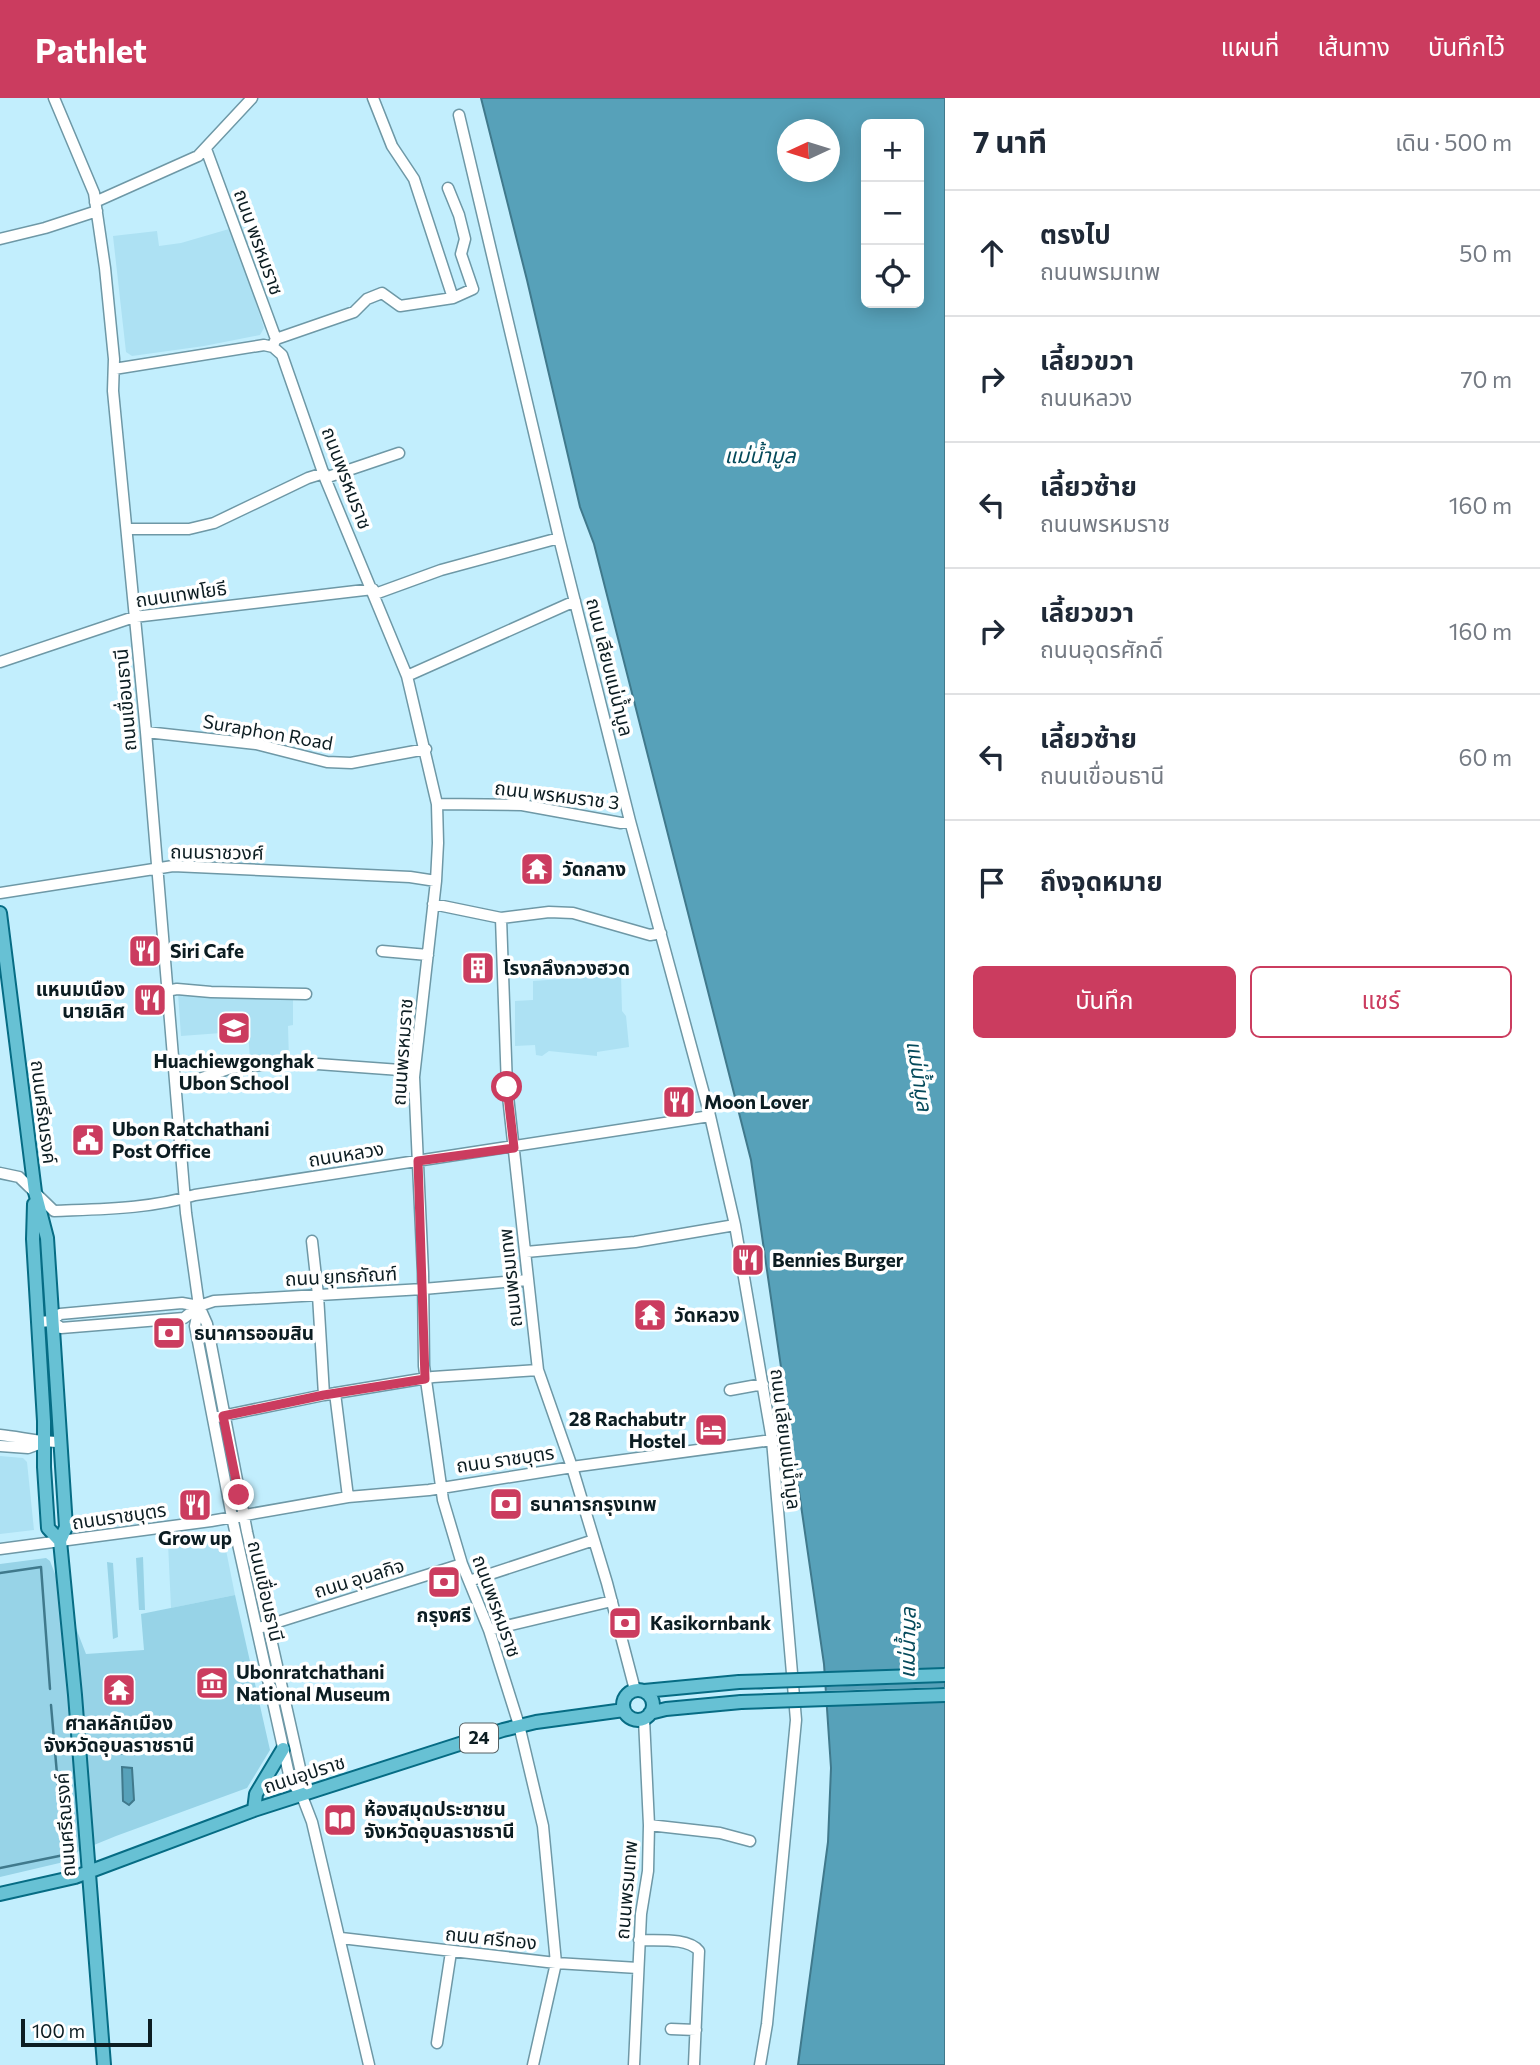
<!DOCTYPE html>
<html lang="th">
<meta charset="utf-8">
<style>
body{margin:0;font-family:Commissioner,"Noto Sans Thai",sans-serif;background:#f2f2f3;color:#1f2937}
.controls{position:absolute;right:21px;top:21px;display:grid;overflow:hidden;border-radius:10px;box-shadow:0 4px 18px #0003}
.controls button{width:63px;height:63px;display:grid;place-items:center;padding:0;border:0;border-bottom:2px solid #e0e1e3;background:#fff;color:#1f2937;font:35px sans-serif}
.compass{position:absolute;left:777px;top:21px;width:63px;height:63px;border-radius:50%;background:#fff;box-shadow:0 4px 18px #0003;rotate:266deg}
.scale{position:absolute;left:21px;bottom:18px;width:131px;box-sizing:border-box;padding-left:7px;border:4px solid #0c1d22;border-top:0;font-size:19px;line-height:24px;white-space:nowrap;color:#0c1d22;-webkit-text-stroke:5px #fff;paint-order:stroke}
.stop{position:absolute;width:21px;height:21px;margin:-16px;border:5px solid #cb3c5f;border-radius:50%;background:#fff}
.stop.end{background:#cb3c5f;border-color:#fff;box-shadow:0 2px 7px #0008}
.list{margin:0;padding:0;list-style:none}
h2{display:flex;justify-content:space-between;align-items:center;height:91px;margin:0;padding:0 28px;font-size:30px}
h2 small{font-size:23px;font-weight:400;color:#747a83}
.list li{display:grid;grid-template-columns:46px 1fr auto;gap:21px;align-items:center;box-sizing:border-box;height:126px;padding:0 28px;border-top:2px solid #e0e1e3}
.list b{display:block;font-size:26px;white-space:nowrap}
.list p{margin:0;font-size:23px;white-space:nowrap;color:#747a83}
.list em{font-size:23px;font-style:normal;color:#747a83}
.actions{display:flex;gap:14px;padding:21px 28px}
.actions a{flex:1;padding:16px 0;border:2px solid #cb3c5f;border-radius:10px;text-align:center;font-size:24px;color:#cb3c5f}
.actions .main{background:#cb3c5f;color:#fff}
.icon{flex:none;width:38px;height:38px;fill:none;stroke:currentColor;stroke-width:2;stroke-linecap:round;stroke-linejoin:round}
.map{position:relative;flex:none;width:945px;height:1967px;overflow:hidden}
header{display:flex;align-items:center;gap:42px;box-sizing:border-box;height:98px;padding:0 35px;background:#cb3c5f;color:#fff}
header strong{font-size:33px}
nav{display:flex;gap:38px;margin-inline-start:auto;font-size:24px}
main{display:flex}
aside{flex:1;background:#fff}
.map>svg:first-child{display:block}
.built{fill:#ade1f3}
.green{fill:#97d3e7}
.water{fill:#57a1b9;stroke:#40798c;stroke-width:2;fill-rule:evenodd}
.pier{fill:#c2eefd}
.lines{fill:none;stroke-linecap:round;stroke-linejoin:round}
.stream{stroke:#40798c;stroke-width:2.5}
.minor-casing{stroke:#6e98a6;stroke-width:13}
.major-casing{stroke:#066c84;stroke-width:16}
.minor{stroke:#fff;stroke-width:10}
.major{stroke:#67c1d4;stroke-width:12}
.major-bridge-casing{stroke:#066c84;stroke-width:16;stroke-linecap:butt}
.major-bridge{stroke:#67c1d4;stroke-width:12}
.route{stroke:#cb3c5f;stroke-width:9}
.labels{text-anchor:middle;stroke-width:7;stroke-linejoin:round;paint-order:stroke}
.shield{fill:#fff;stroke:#556164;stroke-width:2}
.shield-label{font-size:18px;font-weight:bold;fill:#0c1d22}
.street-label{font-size:19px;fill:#0c1d22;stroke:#fff}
.poi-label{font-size:19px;font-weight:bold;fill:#0c1d22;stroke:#fff;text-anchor:start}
.water-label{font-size:21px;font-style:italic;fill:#054a5b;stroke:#fff}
</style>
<header>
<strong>Pathlet</strong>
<nav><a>แผนที่</a><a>เส้นทาง</a><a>บันทึกไว้</a></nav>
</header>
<main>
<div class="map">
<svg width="945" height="1967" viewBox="0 0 945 1967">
<rect width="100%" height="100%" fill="#c2eefd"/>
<path class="built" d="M229,131l13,30 22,69 -4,7 -56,11 -72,10 -6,-4 -13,-116 44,-5 2,15 22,-3z
M621,877l1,36 4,5 3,31 -32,5v4l-48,-5 -7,5 -6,-1 -1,-10 -20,1v-45l18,-1v-19z
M178,895l115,3v29l-5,1 1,34h-39l-2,-29 -67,5z
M0,1358l23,2 4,4 7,68 -34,4z
M217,1438l7,4 11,55 -64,13 -3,-65z"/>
<path class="green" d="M143,1459l2,53h-6l-3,-52z
M46,1460l4,3 36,93 58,-4 -3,-36 94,-19 35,155 -23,38 -131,48 -44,18 -4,7 -68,16v-313z
M107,1464l6,1 5,74 -5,2z"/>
<path class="water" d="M481,0h464v1967h-147l30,-223 3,-74 -7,-104 -73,-504 -157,-616 -14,-37 -53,-227zM866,26h53v179h-53zM788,32h42v42h-42z
M132,1646l1,3 5,-1v5h-5l-1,3 -19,-1v-5l4,-1v-2z
M122,1669l10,1 2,32 -5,5 -6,-4z"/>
<path class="pier" d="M945,1570v14l-123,5 -1,-15z
M945,1589v15l-122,4 -1,-15z"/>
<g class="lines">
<path class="stream" d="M0,1475l41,-6 9,122
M0,1770l64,-13 -13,-150"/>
<defs>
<path id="minor" d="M54,0l40,95 11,75 9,91 -1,32 33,341 40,481 13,93 8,18 40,208 55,245v19
M373,0l19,48 22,33 39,119
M459,17l100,423 71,283 80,295 25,109 37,215 24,280 -29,304 -7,41
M206,51l70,190 -2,4
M95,104l103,-46 54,-58
M0,141l45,-11 52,-17
M276,241l78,-27 13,-13 15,-6 18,13 53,-8 20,-9 -12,-35 4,-15 -6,-24 -11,-27
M273,249l9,8 43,123 82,198 30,128 1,39 -2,38 -22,196 9,196 1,93 19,134 19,64 27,66 30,95 24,101 13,137 -23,102
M114,271l150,-24 9,2
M325,380l74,-25
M127,431h62l25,-6 94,-45 16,-5
M375,496l66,-24 118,-32
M0,564l134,-45 239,-28
M407,578l168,-75
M146,634l110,12 71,18 24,1 75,-14
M437,706l85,1 99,18 9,-2
M0,795l173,-27 237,11 26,4
M433,806l68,14 6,169 31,283 34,97 35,116 28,107
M501,820l48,-6 24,1 77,22 11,-2
M382,853l46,4
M166,893l11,-2 34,3 95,2
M176,989l55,-19 59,-6 124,9
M0,1075l19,4 35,34c47,-2 96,-2 141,-16l515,-79
M312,1143l6,54 6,100
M526,1154l109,-10 100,-17
M199,1209l-4,19 37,191 58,262 12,17 10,26 57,243
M52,1223l9,7 123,-10 15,-12 15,-5 209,-12 105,-9
M38,1224l14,-1 8,-7 122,-11 17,3
M730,1292l33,-6
M335,1295l13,104
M217,1319l107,-22 109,-18 105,-7
M0,1337c20,2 40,7 60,7
M0,1348l28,2 16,-6
M0,1451l211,-28 137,-24 81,-7 150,-24 193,-26
M469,1483l125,-41
M262,1529l200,-63
M489,1532l123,-29
M649,1727l71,8 30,8
M341,1840l215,25 82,5
M639,1842c17,1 49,-3 60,11l-5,114
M671,1931l25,1
M437,1945l14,-91
M634,1967l7,-151 7,-43 1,-46 -5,-106"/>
<path id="major" d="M0,815l35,279 12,46 19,289 -6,14 15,154 29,370
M34,1106l-1,35 11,182v46l4,61 12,13
M623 1607a15 15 0 1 1 30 0a15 15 0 1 1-30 0Z
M644,1593l95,-9
M650,1615l16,-4 75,-7
M254,1712l2,-16 27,-45
M0,1796l75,-17 179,-67 249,-80 33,-8 88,-12"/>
</defs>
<use href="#minor" class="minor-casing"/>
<use href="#major" class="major-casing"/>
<use href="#minor" class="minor"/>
<use href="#major" class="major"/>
<defs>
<path id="major-bridge" d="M739,1584l206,-7
M741,1604l204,-7"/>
</defs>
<use href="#major-bridge" class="major-bridge-casing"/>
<use href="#major-bridge" class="major-bridge"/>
</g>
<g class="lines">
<path class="route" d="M239,1397l-16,-79 101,-21 101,-16 -7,-218 96,-13 -7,-61"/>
</g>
<defs>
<symbol id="temple-square" viewBox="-11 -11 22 22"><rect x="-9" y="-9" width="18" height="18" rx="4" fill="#cb3c5f" stroke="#fff"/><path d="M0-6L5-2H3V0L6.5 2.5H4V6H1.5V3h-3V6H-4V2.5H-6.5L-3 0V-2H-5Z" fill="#fff"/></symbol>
<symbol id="restaurant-square" viewBox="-11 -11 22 22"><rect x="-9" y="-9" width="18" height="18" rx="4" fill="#cb3c5f" stroke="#fff"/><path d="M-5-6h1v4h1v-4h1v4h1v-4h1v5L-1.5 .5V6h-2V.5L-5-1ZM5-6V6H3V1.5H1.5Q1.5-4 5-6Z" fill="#fff"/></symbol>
<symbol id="building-square" viewBox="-11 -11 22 22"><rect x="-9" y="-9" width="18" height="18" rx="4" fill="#cb3c5f" stroke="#fff"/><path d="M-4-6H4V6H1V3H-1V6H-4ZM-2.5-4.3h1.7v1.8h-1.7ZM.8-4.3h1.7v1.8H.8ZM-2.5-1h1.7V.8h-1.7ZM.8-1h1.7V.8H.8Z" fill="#fff"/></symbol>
<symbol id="school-square" viewBox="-11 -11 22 22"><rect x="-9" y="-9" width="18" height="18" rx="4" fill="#cb3c5f" stroke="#fff"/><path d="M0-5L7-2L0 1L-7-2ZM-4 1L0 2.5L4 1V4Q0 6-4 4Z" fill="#fff"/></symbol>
<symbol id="civic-square" viewBox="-11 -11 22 22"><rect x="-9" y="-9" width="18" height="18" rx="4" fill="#cb3c5f" stroke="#fff"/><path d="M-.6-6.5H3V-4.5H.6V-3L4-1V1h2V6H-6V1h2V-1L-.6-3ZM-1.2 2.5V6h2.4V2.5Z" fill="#fff"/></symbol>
<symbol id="bank-square" viewBox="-11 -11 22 22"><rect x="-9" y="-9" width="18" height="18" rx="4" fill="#cb3c5f" stroke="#fff"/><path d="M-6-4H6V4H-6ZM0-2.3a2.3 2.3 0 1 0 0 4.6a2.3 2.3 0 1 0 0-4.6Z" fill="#fff"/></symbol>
<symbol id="hotel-square" viewBox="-11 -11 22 22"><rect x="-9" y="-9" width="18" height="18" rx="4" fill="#cb3c5f" stroke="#fff"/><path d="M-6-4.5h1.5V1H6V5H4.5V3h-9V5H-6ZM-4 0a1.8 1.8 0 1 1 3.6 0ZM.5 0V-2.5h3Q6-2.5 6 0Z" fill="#fff"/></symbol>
<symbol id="museum-square" viewBox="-11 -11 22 22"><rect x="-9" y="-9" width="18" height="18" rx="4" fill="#cb3c5f" stroke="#fff"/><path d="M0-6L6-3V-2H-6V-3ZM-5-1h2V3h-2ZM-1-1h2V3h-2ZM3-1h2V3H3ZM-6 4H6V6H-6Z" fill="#fff"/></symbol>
<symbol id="library-square" viewBox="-11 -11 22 22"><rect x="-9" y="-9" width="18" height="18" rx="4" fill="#cb3c5f" stroke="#fff"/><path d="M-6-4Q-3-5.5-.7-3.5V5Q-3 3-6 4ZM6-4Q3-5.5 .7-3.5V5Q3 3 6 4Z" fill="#fff"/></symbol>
</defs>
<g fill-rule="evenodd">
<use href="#temple-square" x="518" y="752" width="38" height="38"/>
<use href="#restaurant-square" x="126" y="834" width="38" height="38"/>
<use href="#building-square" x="459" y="851" width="38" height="38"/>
<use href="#restaurant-square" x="131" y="883" width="38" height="38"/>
<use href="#school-square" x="215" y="911" width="38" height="38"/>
<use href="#restaurant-square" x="660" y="985" width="38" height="38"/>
<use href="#civic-square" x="69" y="1023" width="38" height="38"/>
<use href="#restaurant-square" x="729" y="1143" width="38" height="38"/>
<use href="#temple-square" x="631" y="1198" width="38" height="38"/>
<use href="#bank-square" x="150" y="1216" width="38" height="38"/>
<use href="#hotel-square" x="692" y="1313" width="38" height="38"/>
<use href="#bank-square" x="487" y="1387" width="38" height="38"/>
<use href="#restaurant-square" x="176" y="1388" width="38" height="38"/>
<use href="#bank-square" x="425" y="1465" width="38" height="38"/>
<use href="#bank-square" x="606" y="1506" width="38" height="38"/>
<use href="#museum-square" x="193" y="1566" width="38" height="38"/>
<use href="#temple-square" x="100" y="1573" width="38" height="38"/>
<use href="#library-square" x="321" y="1703" width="38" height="38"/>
</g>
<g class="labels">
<rect class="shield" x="460" y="1625.5" width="38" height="29" rx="5"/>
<g class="shield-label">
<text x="479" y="1646">24</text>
</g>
<g class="street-label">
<text transform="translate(259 144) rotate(70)" y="7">ถนน พรหมราช</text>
<text transform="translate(347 380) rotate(69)" y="7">ถนนพรหมราช</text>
<text transform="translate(181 496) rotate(-8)" y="7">ถนนเทพโยธี</text>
<text transform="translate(610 569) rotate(76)" y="7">ถนน เลียบแม่น้ำมูล</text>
<text transform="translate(125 602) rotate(-95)" y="7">ถนนเขื่อนธานี</text>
<text transform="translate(268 634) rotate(10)" y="7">Suraphon Road</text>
<text transform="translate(557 697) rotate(7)" y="7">ถนน พรหมราช 3</text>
<text transform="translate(217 754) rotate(1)" y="7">ถนนราชวงศ์</text>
<text transform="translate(402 954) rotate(-86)" y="7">ถนนพรหมราช</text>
<text transform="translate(44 1014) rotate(83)" y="7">ถนนศรีณรงค์</text>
<text transform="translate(346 1056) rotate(-9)" y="7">ถนนหลวง</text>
<text transform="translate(341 1178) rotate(-3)" y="7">ถนน ยุทธภัณฑ์</text>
<text transform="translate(510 1180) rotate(-96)" y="7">ถนนพรมเทพ</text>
<text transform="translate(786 1341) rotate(83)" y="7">ถนน เลียบแม่น้ำมูล</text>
<text transform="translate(505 1361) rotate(-8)" y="7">ถนน ราชบุตร</text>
<text transform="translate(119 1418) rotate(-8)" y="7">ถนนราชบุตร</text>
<text transform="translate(359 1480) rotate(-17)" y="7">ถนน อุบลกิจ</text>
<text transform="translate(266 1493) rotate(77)" y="7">ถนนเขื่อนธานี</text>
<text transform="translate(497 1508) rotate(70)" y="7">ถนนพรหมราช</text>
<text transform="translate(304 1676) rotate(-18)" y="7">ถนนอุปราช</text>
<text transform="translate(65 1727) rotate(-94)" y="7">ถนนศรีณรงค์</text>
<text transform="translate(626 1792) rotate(-85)" y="7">ถนนพรมเทพ</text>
<text transform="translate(491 1840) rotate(6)" y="7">ถนน ศรีทอง</text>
</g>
<g class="poi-label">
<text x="562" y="778">วัดกลาง</text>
<text x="170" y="860">Siri Cafe</text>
<text x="503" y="877">โรงกลึงกวงฮวด</text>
<text x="125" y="898" text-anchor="end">แหนมเนือง<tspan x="125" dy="22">นายเลิศ</tspan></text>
<text x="234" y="970" text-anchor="middle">Huachiewgonghak<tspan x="234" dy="22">Ubon School</tspan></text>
<text x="704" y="1011">Moon Lover</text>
<text x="112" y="1038">Ubon Ratchathani<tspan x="112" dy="22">Post Office</tspan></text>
<text x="772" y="1169">Bennies Burger</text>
<text x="674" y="1224">วัดหลวง</text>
<text x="194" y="1242">ธนาคารออมสิน</text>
<text x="686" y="1328" text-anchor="end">28 Rachabutr<tspan x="686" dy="22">Hostel</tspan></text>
<text x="530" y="1413">ธนาคารกรุงเทพ</text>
<text x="195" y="1447" text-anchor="middle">Grow up</text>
<text x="444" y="1524" text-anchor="middle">กรุงศรี</text>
<text x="650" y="1532">Kasikornbank</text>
<text x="236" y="1581">Ubonratchathani<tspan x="236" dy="22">National Museum</tspan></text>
<text x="119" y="1632" text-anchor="middle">ศาลหลักเมือง<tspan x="119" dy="22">จังหวัดอุบลราชธานี</tspan></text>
<text x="364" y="1718">ห้องสมุดประชาชน<tspan x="364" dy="22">จังหวัดอุบลราชธานี</tspan></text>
</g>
<g class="water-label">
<text x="760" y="365">แม่น้ำมูล</text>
<text transform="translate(919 978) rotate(81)" y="7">แม่น้ำมูล</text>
<text transform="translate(908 1545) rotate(-89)" y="7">แม่น้ำมูล</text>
</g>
</g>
</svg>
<div class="controls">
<button>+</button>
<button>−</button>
<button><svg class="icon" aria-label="locate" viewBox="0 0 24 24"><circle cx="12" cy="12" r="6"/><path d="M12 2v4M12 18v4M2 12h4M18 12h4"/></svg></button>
</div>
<svg class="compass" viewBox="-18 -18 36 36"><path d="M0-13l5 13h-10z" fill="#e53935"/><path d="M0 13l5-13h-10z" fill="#747a83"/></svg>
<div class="scale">100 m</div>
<div class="stop" style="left:507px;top:989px"></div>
<div class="stop end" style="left:239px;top:1397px"></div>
</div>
<aside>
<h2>7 นาที<small>เดิน · 500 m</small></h2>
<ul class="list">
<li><svg class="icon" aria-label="ahead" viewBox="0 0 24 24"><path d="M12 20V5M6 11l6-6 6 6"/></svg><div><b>ตรงไป</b><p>ถนนพรมเทพ</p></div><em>50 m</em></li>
<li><svg class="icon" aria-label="right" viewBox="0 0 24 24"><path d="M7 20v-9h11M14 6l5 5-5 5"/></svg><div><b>เลี้ยวขวา</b><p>ถนนหลวง</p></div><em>70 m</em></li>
<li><svg class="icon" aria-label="left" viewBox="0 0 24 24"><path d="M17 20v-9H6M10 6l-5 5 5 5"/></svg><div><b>เลี้ยวซ้าย</b><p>ถนนพรหมราช</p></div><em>160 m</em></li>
<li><svg class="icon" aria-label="right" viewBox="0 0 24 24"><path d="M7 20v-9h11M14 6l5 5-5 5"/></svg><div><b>เลี้ยวขวา</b><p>ถนนอุดรศักดิ์</p></div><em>160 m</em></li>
<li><svg class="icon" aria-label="left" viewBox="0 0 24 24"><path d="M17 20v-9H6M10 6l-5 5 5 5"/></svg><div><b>เลี้ยวซ้าย</b><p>ถนนเขื่อนธานี</p></div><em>60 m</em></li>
<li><svg class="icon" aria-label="arrive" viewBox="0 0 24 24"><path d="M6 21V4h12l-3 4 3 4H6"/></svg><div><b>ถึงจุดหมาย</b></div></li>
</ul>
<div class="actions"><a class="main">บันทึก</a><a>แชร์</a></div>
</aside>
</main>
